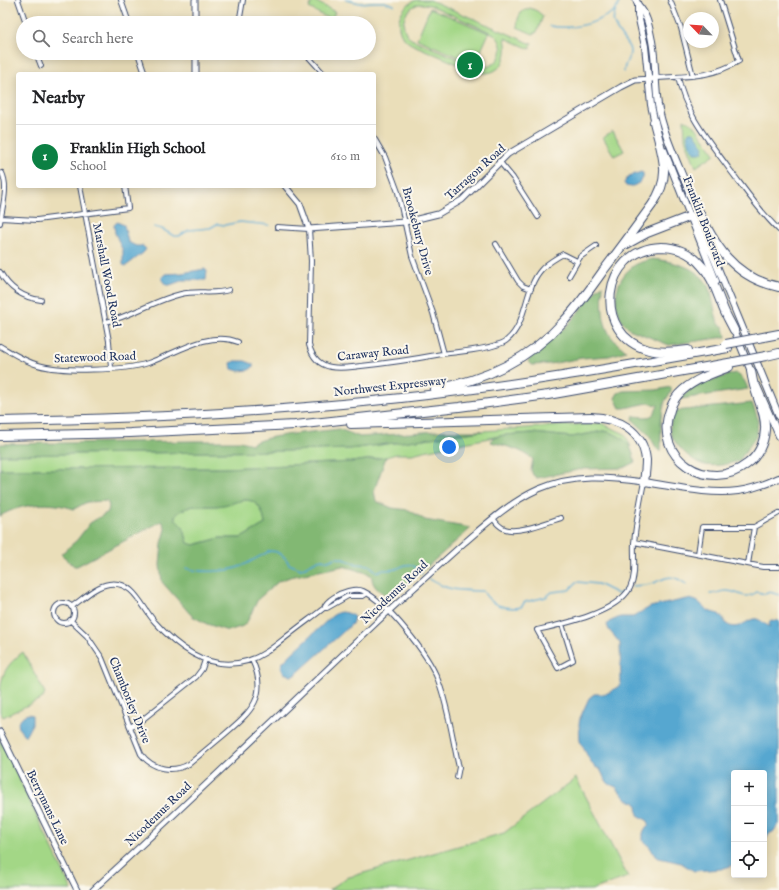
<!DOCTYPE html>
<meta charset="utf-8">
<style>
body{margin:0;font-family:"IM FELL English",serif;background:#f6f6f6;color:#202124}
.controls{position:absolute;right:12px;bottom:12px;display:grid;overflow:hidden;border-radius:4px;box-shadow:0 2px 10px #0003}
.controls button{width:36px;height:36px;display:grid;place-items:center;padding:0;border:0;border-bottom:1px solid #e0e0e0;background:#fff;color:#202124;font:20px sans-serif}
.compass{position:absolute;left:683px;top:12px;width:36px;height:36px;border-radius:50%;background:#fff;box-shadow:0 2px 10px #0003;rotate:295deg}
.you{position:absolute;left:449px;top:447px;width:14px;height:14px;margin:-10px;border:3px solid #fff;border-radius:50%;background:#1a73e8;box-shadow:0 0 0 6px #1a73e833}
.badge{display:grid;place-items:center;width:26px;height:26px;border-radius:50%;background:#0b8043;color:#fff;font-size:13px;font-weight:700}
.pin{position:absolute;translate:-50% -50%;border:2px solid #fff;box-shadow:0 1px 4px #0006}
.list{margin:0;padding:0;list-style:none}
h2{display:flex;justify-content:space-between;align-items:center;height:52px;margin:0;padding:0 16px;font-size:17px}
h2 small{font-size:13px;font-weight:400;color:#757577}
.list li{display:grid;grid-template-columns:26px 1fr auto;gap:12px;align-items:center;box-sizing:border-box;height:64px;padding:0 16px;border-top:1px solid #e0e0e0}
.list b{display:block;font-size:15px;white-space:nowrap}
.list p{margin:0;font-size:13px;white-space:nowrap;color:#757577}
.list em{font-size:13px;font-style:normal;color:#757577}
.icon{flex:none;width:22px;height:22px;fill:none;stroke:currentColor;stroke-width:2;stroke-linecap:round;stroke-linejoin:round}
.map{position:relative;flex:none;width:779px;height:890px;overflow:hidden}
.search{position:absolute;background:#fff;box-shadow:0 2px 10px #0003;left:16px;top:16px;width:360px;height:44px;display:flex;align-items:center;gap:10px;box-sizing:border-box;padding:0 14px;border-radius:22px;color:#757577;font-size:15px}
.panel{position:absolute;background:#fff;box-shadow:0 2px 10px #0003;left:16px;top:72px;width:360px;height:116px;border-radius:4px}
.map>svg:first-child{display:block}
.green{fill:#a3d786;stroke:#5f8372;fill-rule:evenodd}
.forest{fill:#82b873;stroke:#4e7468;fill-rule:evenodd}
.water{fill:#56a7d0;stroke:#386b97}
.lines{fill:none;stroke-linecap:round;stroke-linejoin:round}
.stream{stroke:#56a7d0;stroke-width:1.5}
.minor-casing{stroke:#3a496c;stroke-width:6}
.tertiary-casing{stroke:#3a496c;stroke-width:7}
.secondary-casing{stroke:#3a496c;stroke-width:8}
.motorway-casing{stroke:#3a496c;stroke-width:10}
.minor{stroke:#fff;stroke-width:4}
.tertiary{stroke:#fff;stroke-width:5}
.secondary{stroke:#fff;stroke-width:6}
.motorway{stroke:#fff;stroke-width:8}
.motorway-bridge-casing{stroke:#3a496c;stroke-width:10;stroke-linecap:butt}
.motorway-bridge{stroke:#fff;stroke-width:8}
.labels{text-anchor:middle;stroke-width:4;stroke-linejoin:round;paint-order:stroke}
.street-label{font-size:12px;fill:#1b2f5e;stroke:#fbf7ec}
</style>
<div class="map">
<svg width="779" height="890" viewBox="0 0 779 890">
<rect width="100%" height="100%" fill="#fbf7ec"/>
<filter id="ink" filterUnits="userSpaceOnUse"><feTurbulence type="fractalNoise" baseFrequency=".025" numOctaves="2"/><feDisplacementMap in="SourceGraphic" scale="8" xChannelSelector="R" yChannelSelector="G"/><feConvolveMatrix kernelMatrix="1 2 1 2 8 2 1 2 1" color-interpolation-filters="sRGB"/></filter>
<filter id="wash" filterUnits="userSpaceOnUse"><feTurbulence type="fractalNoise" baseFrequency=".012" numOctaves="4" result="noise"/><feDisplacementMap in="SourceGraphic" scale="16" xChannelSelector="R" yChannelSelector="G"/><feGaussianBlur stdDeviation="0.9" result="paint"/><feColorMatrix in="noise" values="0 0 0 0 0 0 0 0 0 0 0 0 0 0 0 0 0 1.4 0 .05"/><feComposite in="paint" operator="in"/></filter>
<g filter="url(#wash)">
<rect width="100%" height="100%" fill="#eadeb9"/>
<path class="green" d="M313,0l22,12 -4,8 -22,-12z
M416,0h14l102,44 -2,5 -25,-11c5,20 -5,40 -29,34l-65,-28c-19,-11 -15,-36 5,-44zM419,4l11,1 64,29c15,14 6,33 -14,34l-69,-29c-13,-12 -8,-30 8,-35z
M430,8l59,25 -14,31 -58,-25z
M530,8l7,3 6,5 -6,16 -4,2 -16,-7 1,-8 3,-7z
M684,119l11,7 20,28 -19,13 -11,-28z
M613,131l11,20 -10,5 -11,-19z
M601,423l24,11 6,13 -13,-11 -9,-4 -6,-1 -31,6 -40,-4 -28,2 -80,16 -12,3h-16l-10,3 -34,5 -126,6 -226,1v-14l286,-4 64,-2 132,-18z
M245,500c14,0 18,12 20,24l-24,14h-21l-27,7 -5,-2 -5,-16 -8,-8v-3c13,-13 19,-9 36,-10 11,0 23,-4 34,-6z
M23,652l22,41 -2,5 -40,19 -3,-5c0,-32 0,-42 23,-60z
M0,739l72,151h-72z
M576,778l52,99 -37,13h-262l17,-12 158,-45z"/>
<path class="forest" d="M652,259c20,2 47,8 56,27 5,10 6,23 9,34l2,4 5,3 2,10 -57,8 -40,-16c-18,-17 -17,-46 2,-61 5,-5 14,-7 21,-9z
M603,285c-1,18 -2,41 11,55 3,4 8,7 12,11l-17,5 -27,2 -32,6 -18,1 -4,-4 7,-9 33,-27 30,-37z
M735,373c8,4 10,8 13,16l-67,10 9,-10 10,-5z
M671,387v5l-6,9 -4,17v34l-4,-3 -8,-14 -16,-15 1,-4c14,1 19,4 24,-11l-10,-2 -23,5h-5l-5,-10 3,-5 5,-2 33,-1z
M752,403l6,16 -1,16 -18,26c-11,3 -22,6 -34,4 -12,-2 -35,-23 -35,-36 0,-5 3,-12 5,-18z
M339,429l21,8 76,-6h46l-132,18 -64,2 -286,4v-11l194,-3h46l12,3c15,-10 67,-12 87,-15z
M603,431c10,1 24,8 28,18 2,4 3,9 4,13l-12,6 -40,1 -46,9 -4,-3 -2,-5 2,-11c-12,-10 -28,-13 -42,-17l2,-4 11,-3 29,-2 39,4z
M386,457l-12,34 2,10 16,7 17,2 16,10 46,8 -78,69c-10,-2 -22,-10 -21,-21l-5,-3 -24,-7 -53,11 -11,4 -21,18 -11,23 -4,4 -15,5 -21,-7 -15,-8 -30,-34 -2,-17 2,-22 4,-14 -4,-8 -85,45h-3l-13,-12 16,-14 13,-17 18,-11 1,-6 -2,-5 -20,1 -13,7c-23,-8 -52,-6 -74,7v-47l226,-1 126,-6zM245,500c14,0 18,12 20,24l-24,14h-21l-26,7 -6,-2 -5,-16 -8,-8v-3c14,-14 25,-9 42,-10 9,-1 19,-4 28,-6z"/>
<path class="water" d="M689,132h5l10,15 -1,5 -3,1h-5l-5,-8 -3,-9z
M641,172l2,1c2,8 -6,11 -12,14l-5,-1 -2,-3 5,-7z
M117,222l7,3 4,17 8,4h7l3,3 -3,4 -17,13 -3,-1v-14l-8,-18 -1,-8z
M205,269l2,2 -1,9h-22l-14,5h-4l-4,-5v-3l3,-3 17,-1z
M235,361h10l8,3v3l-4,3 -10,1 -7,-2 -1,-6z
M687,599c15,1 14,8 24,13 3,1 7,1 9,3 4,4 5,9 10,11 11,4 19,-9 27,-7 4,1 9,6 13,8l-1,-5 2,-2 8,1v203l-6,8 -3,1 -6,8v-68h-30v92l-13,4 -27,2 -13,-8 -22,-5 -4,-2 -5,-9 -7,-6v-8l6,-9 -1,-3 -10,-6 -1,-10 -2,-3 -8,-2 -11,-13 -7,-3 -3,-3 -6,-12 -5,-2 -6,-8 -9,-18 -1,-17 1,-6 9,-20 5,-4h11l5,-2 9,-6 2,-3 -1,-40 -11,-13 -2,-5 2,-3 11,-5h13l17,-10z
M341,612c6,1 9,1 13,5l-2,7 -57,51 -4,1 -7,-3 -3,-6 2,-5 6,-6 43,-40 5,-3z
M28,714l4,1v9l-6,11h-2l-5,-6 -1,-7 5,-6z"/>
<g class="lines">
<path class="stream" d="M346,0l14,3 13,-1h12l9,3
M620,0c-9,21 -10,21 4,40 3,4 6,7 6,11 1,7 -6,11 -6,21
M550,26c24,4 44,-1 64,-15
M154,227l8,2 12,7h5l10,-6 21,-2 7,-4 8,1 15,-3 29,3
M186,568c13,5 39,4 53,-1 11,-4 20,-11 31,-16 9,0 15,5 19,13l12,5 17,-9 4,-1 6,2 7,-3h5l17,6 12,1 8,7c6,-4 13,-1 19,-3 5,-2 10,-6 16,-4 3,2 7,6 10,9
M429,579c21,13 31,11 54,12 7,14 23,19 38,16l4,-5 21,-5 6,-5 17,-2 8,-8 21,2 20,10 8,-3
M632,586c5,-1 8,0 13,-1 17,-2 22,-16 41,-1
M710,594c6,0 11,-3 16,-3 13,-1 16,11 31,1l8,2 5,-2 9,3"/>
</g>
</g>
<g filter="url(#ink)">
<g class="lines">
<defs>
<path id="minor" d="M18,0l8,23
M121,0l8,23
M670,0l11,28 12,48
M239,23l4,-23
M36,53l5,13
M138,53l7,21
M305,53l19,21
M678,77c7,36 31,64 52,93 16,21 30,42 49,60
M655,78c33,-2 56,0 84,-17l-19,-61
M374,138l11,19 13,35 14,64 21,57 11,41
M499,161l14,17 25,39
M80,186l29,155 2,27
M0,218l37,2 91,-12 -3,-22
M0,223c2,-15 9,-36 2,-50
M277,227l32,2 2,32 -2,84c3,11 10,20 22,22 10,2 20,0 30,-1 28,-3 54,-7 81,-12 18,-3 37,-3 54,-9 4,-1 8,-2 11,-5 20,-16 17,-51 34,-70 6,-7 14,-11 22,-16l14,7
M496,244l22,37 5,5 8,3
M0,272c9,16 23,26 41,28
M569,276l11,-19 16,-11
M106,322c26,-6 49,-22 75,-28 16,-4 33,1 48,-4
M0,346c12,7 24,15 38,19 23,7 86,6 110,-2 27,-9 60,-33 90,-21
M493,518c3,5 7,9 12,11 13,5 42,-7 56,-11
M634,542l129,25h16
M698,554l4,-27h52l25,-14
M748,564l6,-37
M54 613a10 10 0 1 1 20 0a10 10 0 1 1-20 0Z
M71,607c12,-8 24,-21 38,-23 25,-4 33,24 46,38 24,27 55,50 92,39 17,-5 30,-17 43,-27 11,-9 23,-17 34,-26h3l21,-12h15l3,-2
M324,608c2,-8 16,-15 24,-17 4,-1 11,-2 15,0 25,12 65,63 75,89 10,26 14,56 20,83l1,4 -2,10
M70,620l17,16 15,22 39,96c12,16 32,19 48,10 12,-10 24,-20 36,-30 26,-22 44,-38 27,-74
M562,624l11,36 -15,8 -21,-38c27,-6 79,-17 93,-42 7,-14 3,-30 4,-45 2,-21 6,-41 10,-61
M130,727l12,-7 54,-43 6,-8 3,-9"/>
<path id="tertiary" d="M195,0v23
M196,53v21
M285,186l15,18 9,25 96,-7 33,-8 24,-14 46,-46 113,-67 14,-7 17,-1
M0,732l77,158
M93,890c96,-88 190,-179 284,-268 29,-27 58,-53 87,-79 23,-20 46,-41 75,-54 35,-15 68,-12 105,-7"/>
<path id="secondary" d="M636,0l2,5v10l7,31 6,59 4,19
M638,5c10,11 11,22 14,36 4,21 3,43 6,64 6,32 22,62 33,92
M664,150l52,131
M710,249l69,167
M733,327l19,47
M757,386l22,50
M644,482c29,4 64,13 94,9 15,-2 28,-7 41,-13"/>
<path id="motorway" d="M690,194c22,43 36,82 89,93
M625,245l22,-12 44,-17 4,2 2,3 10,24 5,7
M758,338l21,-4
M688,350c-13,2 -27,3 -39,0 -58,-15 -48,-101 12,-103 15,0 30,6 40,18 11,11 15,26 21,40 3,9 8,17 12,25
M766,356l13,-3
M729,367c-16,6 -33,12 -46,23 -6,5 -11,13 -13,20 -18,48 39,84 77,54 11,-8 17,-21 18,-34 1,-15 -6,-27 -10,-41 -2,-6 -3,-12 -4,-18
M435,389c49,-8 96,-31 129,-68 15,-16 27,-33 39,-50 17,-22 33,-44 49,-66 21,-30 10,-50 2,-83
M0,421c134,-2 268,-8 401,-23 109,-12 218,-31 327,-50
M351,424l240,-7c27,1 52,13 55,43 0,7 -1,15 -2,22
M0,436l130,-3 165,-8 164,-18 89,-12 186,-33"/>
</defs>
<use href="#minor" class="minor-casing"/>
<use href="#tertiary" class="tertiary-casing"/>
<use href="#secondary" class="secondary-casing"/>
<use href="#motorway" class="motorway-casing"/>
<use href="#minor" class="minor"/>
<use href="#tertiary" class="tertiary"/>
<use href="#secondary" class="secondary"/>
<use href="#motorway" class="motorway"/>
<defs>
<path id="motorway-bridge" d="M726,344l32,-6
M734,362l32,-6"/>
</defs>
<use href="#motorway-bridge" class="motorway-bridge-casing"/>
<use href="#motorway-bridge" class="motorway-bridge"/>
</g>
</g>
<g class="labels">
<g class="street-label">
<text transform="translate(475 172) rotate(-42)" y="4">Tarragon Road</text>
<text transform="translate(704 221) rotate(69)" y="4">Franklin Boulevard</text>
<text transform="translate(418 231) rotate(75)" y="4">Brookebury Drive</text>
<text transform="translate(107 275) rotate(79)" y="4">Marshall Wood Road</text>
<text transform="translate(373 353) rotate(-6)" y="4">Caraway Road</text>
<text transform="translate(95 357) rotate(-2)" y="4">Statewood Road</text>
<text transform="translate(390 386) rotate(-6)" y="4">Northwest Expressway</text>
<text transform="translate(394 592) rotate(-43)" y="4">Nicodemus Road</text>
<text transform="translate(130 700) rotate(68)" y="4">Chamborley Drive</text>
<text transform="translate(48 807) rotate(64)" y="4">Berrymans Lane</text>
<text transform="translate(158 814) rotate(-44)" y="4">Nicodemus Road</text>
</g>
</g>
</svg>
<div class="controls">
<button>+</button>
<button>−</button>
<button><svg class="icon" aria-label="locate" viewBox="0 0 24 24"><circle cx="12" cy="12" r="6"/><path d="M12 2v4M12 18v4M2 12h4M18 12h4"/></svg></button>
</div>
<svg class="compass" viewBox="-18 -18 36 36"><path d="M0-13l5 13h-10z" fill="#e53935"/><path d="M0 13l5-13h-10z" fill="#757577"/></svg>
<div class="you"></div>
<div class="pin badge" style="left:470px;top:65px">1</div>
<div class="search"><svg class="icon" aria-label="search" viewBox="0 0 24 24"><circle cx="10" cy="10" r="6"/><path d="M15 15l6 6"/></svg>Search here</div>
<section class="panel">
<h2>Nearby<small></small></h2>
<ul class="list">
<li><span class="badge">1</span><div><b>Franklin High School</b><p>School</p></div><em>610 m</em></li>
</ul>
</section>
</div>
